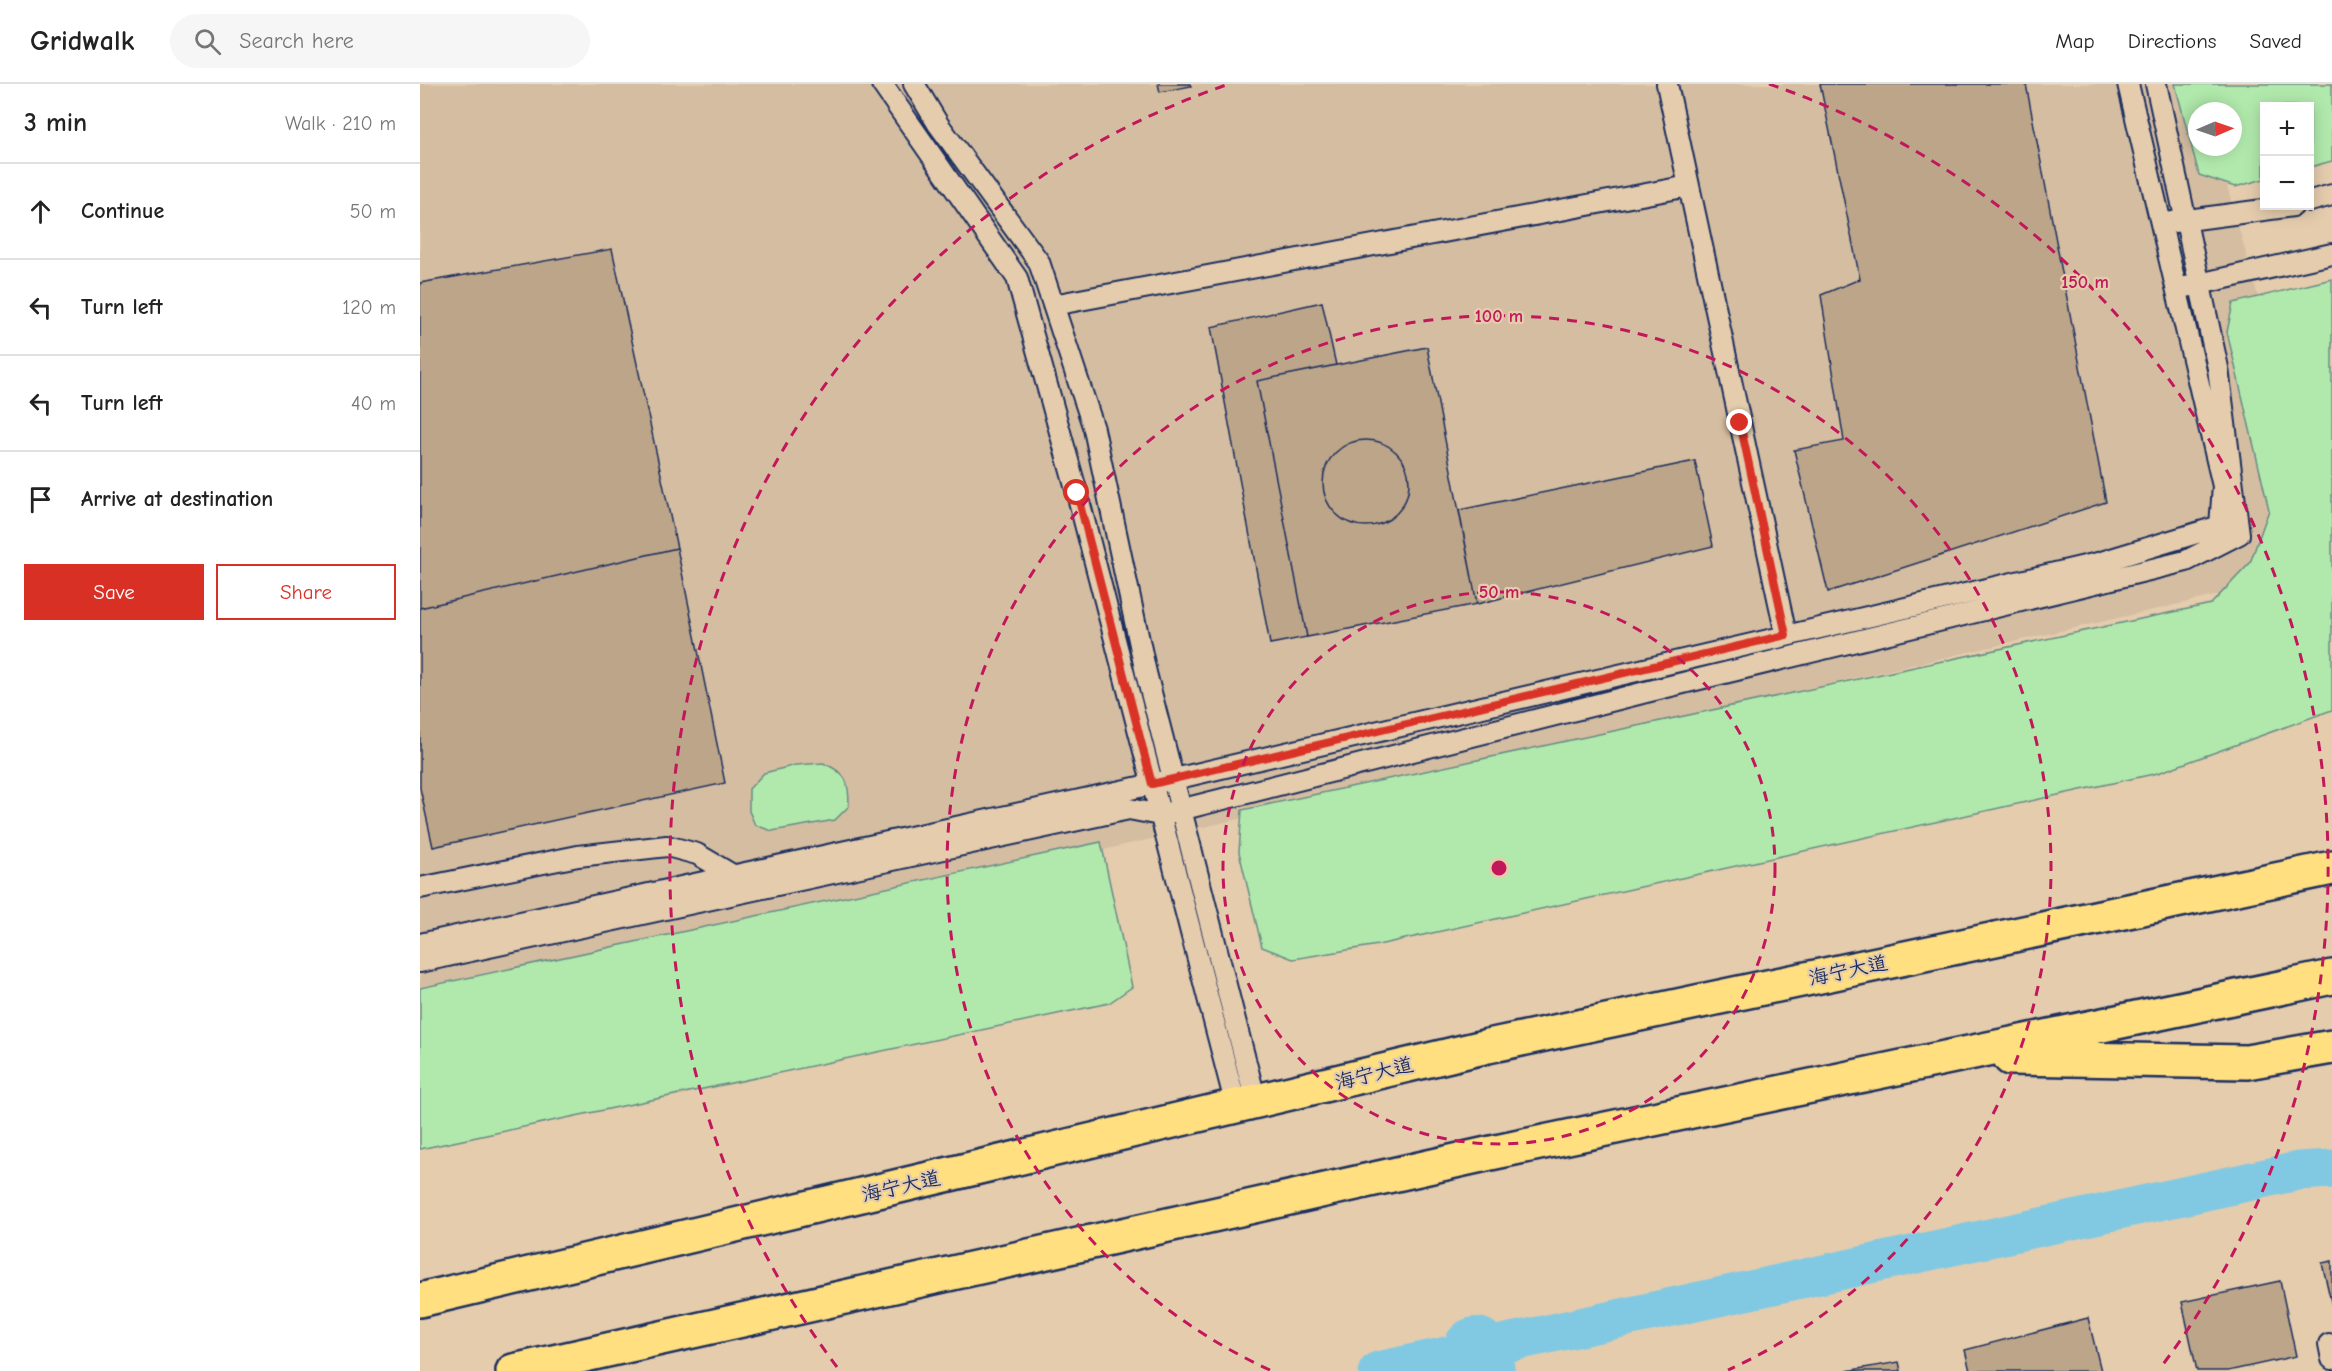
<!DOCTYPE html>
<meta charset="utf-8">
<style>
body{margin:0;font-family:"Comic Neue","LXGW WenKai TC",sans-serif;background:#f6f6f6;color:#222}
.controls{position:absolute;right:18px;top:18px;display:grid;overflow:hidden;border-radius:0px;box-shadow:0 3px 15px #0003}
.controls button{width:54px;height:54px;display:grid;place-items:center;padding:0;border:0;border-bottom:2px solid #e0e0e0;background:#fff;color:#222;font:30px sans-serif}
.compass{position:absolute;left:1768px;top:18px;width:54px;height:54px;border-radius:50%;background:#fff;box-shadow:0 3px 15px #0003;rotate:88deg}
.stop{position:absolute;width:18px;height:18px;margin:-14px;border:4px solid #d93025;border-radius:50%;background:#fff}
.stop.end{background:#d93025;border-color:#fff;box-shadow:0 2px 6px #0008}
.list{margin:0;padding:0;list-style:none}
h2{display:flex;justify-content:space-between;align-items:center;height:78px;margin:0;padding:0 24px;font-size:26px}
h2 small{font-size:20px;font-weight:400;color:#767676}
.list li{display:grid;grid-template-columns:39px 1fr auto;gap:18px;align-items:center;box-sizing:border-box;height:96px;padding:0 24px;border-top:2px solid #e0e0e0}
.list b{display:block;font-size:22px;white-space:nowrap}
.list em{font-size:20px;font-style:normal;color:#767676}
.actions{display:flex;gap:12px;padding:18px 24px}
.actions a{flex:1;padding:14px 0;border:2px solid #d93025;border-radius:0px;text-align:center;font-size:21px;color:#d93025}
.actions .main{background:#d93025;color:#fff}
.icon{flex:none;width:33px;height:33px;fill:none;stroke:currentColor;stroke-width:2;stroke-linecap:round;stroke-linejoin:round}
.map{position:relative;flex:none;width:1912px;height:1287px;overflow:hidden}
header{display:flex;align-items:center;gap:36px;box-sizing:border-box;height:84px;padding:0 30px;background:#fff;border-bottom:2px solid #e0e0e0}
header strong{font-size:28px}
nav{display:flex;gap:33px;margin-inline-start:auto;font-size:21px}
.search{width:420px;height:54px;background:#f6f6f6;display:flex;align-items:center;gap:15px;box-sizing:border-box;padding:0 21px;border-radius:33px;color:#767676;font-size:22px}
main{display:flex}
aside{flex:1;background:#fff}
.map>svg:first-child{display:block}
.built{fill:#d5bda1}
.green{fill:#b1e9ac;stroke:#668c85;stroke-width:1.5;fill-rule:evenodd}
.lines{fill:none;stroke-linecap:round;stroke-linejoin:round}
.canal{stroke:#81c9e2;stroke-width:39}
.river{stroke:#81c9e2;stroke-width:66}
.building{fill:#bda589;stroke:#1b2f5e;stroke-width:1.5}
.service-casing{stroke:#1b2f5e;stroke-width:24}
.trunk-casing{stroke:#1b2f5e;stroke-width:38}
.service{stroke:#e5ccad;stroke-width:20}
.trunk{stroke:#ffdf80;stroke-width:33}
.route{stroke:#d93025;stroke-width:8}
.ring{fill:none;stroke:#c2185b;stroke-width:3;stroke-dasharray:10 8}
.labels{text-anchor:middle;stroke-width:4.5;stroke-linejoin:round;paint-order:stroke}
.street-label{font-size:20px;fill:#1b2f5e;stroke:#e5ccad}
.centre{fill:#c2185b;stroke:#e5ccad;stroke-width:3}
.ring-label{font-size:18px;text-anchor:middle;font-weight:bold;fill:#c2185b;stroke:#e5ccad;stroke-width:4.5;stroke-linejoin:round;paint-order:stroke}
</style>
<header>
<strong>Gridwalk</strong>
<div class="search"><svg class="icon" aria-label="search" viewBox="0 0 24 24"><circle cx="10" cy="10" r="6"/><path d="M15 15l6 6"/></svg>Search here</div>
<nav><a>Map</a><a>Directions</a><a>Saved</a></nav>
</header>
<main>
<aside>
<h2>3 min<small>Walk · 210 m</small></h2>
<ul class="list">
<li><svg class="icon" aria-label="ahead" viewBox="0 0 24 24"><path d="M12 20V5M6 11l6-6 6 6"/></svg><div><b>Continue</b></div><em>50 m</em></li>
<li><svg class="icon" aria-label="left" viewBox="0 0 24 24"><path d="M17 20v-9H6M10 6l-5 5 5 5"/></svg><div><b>Turn left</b></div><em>120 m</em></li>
<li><svg class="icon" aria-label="left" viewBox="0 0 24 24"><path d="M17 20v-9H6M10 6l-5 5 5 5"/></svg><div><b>Turn left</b></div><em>40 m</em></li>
<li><svg class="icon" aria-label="arrive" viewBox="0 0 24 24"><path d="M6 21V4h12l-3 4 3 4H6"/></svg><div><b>Arrive at destination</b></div></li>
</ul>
<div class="actions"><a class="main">Save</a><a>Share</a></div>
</aside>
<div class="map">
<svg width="1912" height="1287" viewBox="0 0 1912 1287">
<rect width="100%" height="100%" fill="#e5ccad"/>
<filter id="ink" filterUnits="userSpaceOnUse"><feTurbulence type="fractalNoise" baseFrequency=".0167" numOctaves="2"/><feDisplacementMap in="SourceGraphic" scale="12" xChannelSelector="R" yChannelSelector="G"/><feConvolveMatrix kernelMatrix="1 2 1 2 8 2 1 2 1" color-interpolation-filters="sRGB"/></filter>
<g filter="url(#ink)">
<path class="built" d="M0,0h1778l-1,63h19l116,411v11l-1912,437z"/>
<path class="green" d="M1755,0h157v77l-22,6v-61h-46v73l-29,8 -36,-12zM1777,27h36v36h-36z
M1912,195v431l-174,63 -780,172 -85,14 -31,-12 -23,-95 3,-42 969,-206 39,-41 19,-53 -42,-178 6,-29z
M403,679c24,10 26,18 26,43l-14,14 -63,11 -17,-6 -6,-14v-22l15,-16 32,-8z
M681,758l31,145 -23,16 -689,146v-161z"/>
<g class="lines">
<path class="canal" d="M958,1287l920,-200 34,-2"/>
<path class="river" d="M1056,1266l6,21"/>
</g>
<path class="building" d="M738,0h32l1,2 -31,6z
M1400,0h206l80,418 -278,90 -34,-142 50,-9 -23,-146 39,-16z
M192,165l65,299 -257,60v-325z
M902,218l14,63 -79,16 50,256 -37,7 -59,-317z
M1007,263l50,257 -170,33 -50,-256z
M903 399a43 43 0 1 1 86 0a43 43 0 1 1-86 0Z
M1275,377l18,85 -236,58 -18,-94z
M257,464l48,235 -292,64 -13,-59v-180z
M1912,1177v45l-10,-43z
M1860,1197l16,75 -68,15h-31l-15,-69z
M1668,1234l13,53h-131l-5,-21z
M1479,1278l2,9h-55z"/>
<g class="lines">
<defs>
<path id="service" d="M462,0l135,194 60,215 159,613
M494,0l24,40 101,138 55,167 52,244 110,429
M1247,0l119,551
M1890,117l22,-6
M1753,138l120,-16
M1766,203l146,-33
M633,221l636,-119
M0,804l158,-32 89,-10 30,8 39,23
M0,860l733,-160 945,-221 122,-37 3,-40 -95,-402
M0,878l709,-153 31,6 486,-123 540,-131 53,-27 -21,-166 -62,-284
M1909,1260l3,15"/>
<path id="trunk" d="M1590,974l237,4 85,-15
M0,1216l1068,-254 844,-178
M93,1287l978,-218 841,-176"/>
</defs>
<use href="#service" class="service-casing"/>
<use href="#trunk" class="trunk-casing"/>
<use href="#service" class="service"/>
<use href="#trunk" class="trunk"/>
</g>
</g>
<g class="lines" filter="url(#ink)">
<path class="route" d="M657,409l75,291 634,-149 -46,-212"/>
</g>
<g class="ring">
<circle cx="1079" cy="784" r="276"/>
<path d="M850 1286A552 552 0 1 1 1308 1286"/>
<path d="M417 1283A829 829 0 0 1 809 0M1349 0A829 829 0 0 1 1741 1283"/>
</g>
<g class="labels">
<g class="street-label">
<text transform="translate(1428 886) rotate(-12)" y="7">海宁大道</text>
<text transform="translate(954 989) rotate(-14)" y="7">海宁大道</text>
<text transform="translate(481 1102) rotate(-13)" y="7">海宁大道</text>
</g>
</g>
<circle cx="1079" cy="784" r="9" class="centre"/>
<g class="ring-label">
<text x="1665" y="204">150 m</text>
<text x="1079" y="238">100 m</text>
<text x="1079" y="514">50 m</text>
</g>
</svg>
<div class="controls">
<button>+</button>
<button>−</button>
</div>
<svg class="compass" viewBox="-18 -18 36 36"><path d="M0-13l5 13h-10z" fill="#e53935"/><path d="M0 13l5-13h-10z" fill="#767676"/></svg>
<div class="stop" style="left:657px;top:409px"></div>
<div class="stop end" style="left:1320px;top:339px"></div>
</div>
</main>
